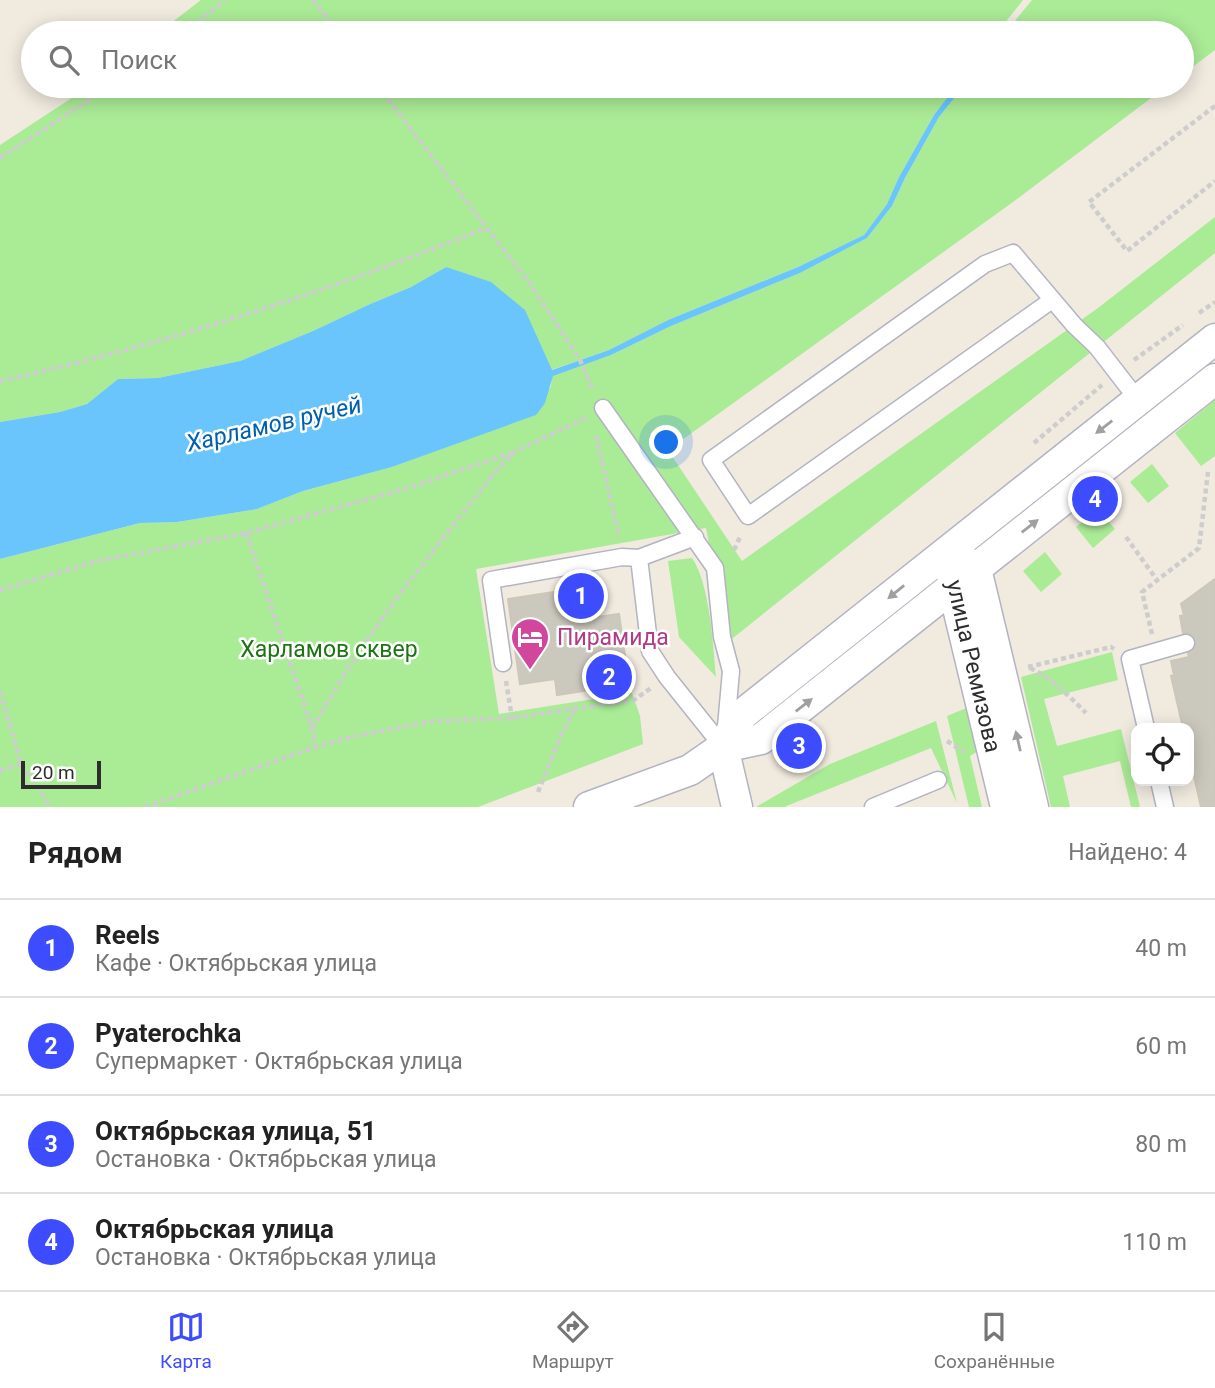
<!DOCTYPE html>
<html lang="ru">
<meta charset="utf-8">
<style>
body{margin:0;font-family:Roboto,sans-serif;background:#f2f2f2;color:#222}
.controls{position:absolute;right:21px;bottom:21px;display:grid;overflow:hidden;border-radius:14px;box-shadow:0 4px 18px #0003}
.controls button{width:63px;height:63px;display:grid;place-items:center;padding:0;border:0;border-bottom:2px solid #e0e0e0;background:#fff;color:#222;font:35px sans-serif}
.scale{position:absolute;left:21px;bottom:18px;width:80px;box-sizing:border-box;padding-left:7px;border:4px solid #2d2d2d;border-top:0;font-size:19px;line-height:24px;white-space:nowrap;color:#2d2d2d;-webkit-text-stroke:5px #fff;paint-order:stroke}
.you{position:absolute;left:667px;top:443px;width:24px;height:24px;margin:-18px;border:5px solid #fff;border-radius:50%;background:#1a73e8;box-shadow:0 0 0 10px #1a73e833}
.badge{display:grid;place-items:center;width:46px;height:46px;border-radius:50%;background:#3d4cff;color:#fff;font-size:23px;font-weight:700}
.pin{position:absolute;translate:-50% -50%;border:4px solid #fff;box-shadow:0 2px 7px #0006}
.list{margin:0;padding:0;list-style:none}
h2{display:flex;justify-content:space-between;align-items:center;height:91px;margin:0;padding:0 28px;font-size:30px}
h2 small{font-size:23px;font-weight:400;color:#767676}
.list li{display:grid;grid-template-columns:46px 1fr auto;gap:21px;align-items:center;box-sizing:border-box;height:98px;padding:0 28px;border-top:2px solid #e0e0e0}
.list b{display:block;font-size:26px;white-space:nowrap}
.list p{margin:0;font-size:23px;white-space:nowrap;color:#767676}
.list em{font-size:23px;font-style:normal;color:#767676}
.icon{flex:none;width:38px;height:38px;fill:none;stroke:currentColor;stroke-width:2;stroke-linecap:round;stroke-linejoin:round}
.map{position:relative;flex:none;width:1215px;height:807px;overflow:hidden}
.search{position:absolute;background:#fff;box-shadow:0 4px 18px #0003;left:21px;right:21px;top:21px;height:77px;display:flex;align-items:center;gap:18px;box-sizing:border-box;padding:0 24px;border-radius:38px;color:#767676;font-size:26px}
.sheet{height:483px;background:#fff}
nav{display:flex;justify-content:space-around;align-items:center;box-sizing:border-box;height:98px;border-top:2px solid #e0e0e0;background:#fff;font-size:19px;color:#767676}
nav a{display:grid;justify-items:center;gap:4px}
nav .on{color:#3d4cff}
.map>svg:first-child{display:block}
.green{fill:#aaeb96}
.water{fill:#69c5fb}
.building{fill:#cbc8bd;stroke:#ccc7b8;stroke-width:2}
.lines{fill:none;stroke-linecap:round;stroke-linejoin:round}
.service-casing{stroke:#b3b3c2;stroke-width:19}
.minor-casing{stroke:#b3b3c2;stroke-width:33}
.path{stroke:#cdcdcd;stroke-width:4.5;stroke-dasharray:5 3.5;stroke-linecap:butt}
.service{stroke:#fff;stroke-width:16}
.minor{stroke:#fff;stroke-width:30}
.oneway{fill:#a0a0a0}
.labels{text-anchor:middle;stroke-width:5;stroke-linejoin:round;paint-order:stroke}
.hotel-label{font-size:23px;fill:#b23c85;stroke:#fff;text-anchor:start}
.park-label{font-size:23px;fill:#1d7413;stroke:#fff}
.street-label{font-size:23px;fill:#2d2d2d;stroke:#fff}
.water-label{font-size:24px;font-style:italic;fill:#0060af;stroke:#fff}
</style>
<div class="map">
<svg width="1215" height="807" viewBox="0 0 1215 807">
<rect width="100%" height="100%" fill="#f0eadf"/>
<path class="green" d="M201,0h822l-26,33h-839z
M1032,0h183v50l-33,25v-42h-177z
M90,86h866l-22,29 -35,62 -12,27 -23,31 -66,32 -130,53 -59,30 -58,20 -27,-60 -78,-43 -35,20 -43,18 -55,26 -73,30 -82,17 -40,1 -31,25 -27,8 -60,10v-277z
M964,86h203l-154,116 -345,248 74,111 356,-253 117,-91v36l-487,389 -22,-114 -230,41 23,145 133,-21 8,23 3,28 -165,63h-478v-248l140,-36 37,-1 80,-13 46,-18 89,-24 143,-52 16,-29 1,-10 59,-21 60,-29 129,-53 67,-35 25,-32 13,-28 34,-61z
M1215,400v56l-14,10 -26,-33z
M1152,464l17,22 -21,17 -18,-21z
M1098,509l17,20 -22,19 -17,-21z
M1045,552l17,22 -21,18 -18,-21z
M692,558c18,26 21,87 24,119l-37,-40 -11,-76z
M1112,652l6,28 -74,19 13,47 64,-17 19,78h-9l-11,-46 -57,15 7,31h-19l-30,-130z
M969,707l11,43 -10,6 12,51h-13l-22,-91z
M936,721l21,82 -26,-55 -147,59h-28l74,-43z"/>
<path class="water" d="M956,86h8l-25,31 -34,61 -13,28 -25,32 -67,35 -129,53 -60,29 -58,21 -8,27 -9,12 -144,52 -89,24 -46,18 -80,13 -37,1 -140,36v-137l60,-10 27,-8 31,-25 40,-1 82,-17 73,-30 55,-26 43,-18 35,-20 45,15 34,28 27,60 57,-20 59,-30 130,-53 66,-32 23,-31 12,-27 35,-62z"/>
<path class="building" d="M1215,579v228h-14l-12,-53v-26h-6l-12,-52 3,-1 -3,-14 18,-4 -1,-4 8,-8 -3,-10 -10,-2 -3,-17 4,-1 -3,-11z
M593,586l5,31 21,-3 10,70 -72,11 -2,-16 -35,5 -12,-85z"/>
<g class="lines">
<defs>
<path id="service" d="M1052,300l-304,216 -37,-56 274,-196 28,-11 61,72 23,22 41,53
M603,408l112,160 7,69 9,34 -5,56
M639,558l56,-21
M503,663l-12,-83 131,-23 17,1 11,93 17,26 56,70
M1146,728l-16,-69 56,-16
M1159,781l6,26
M873,807l65,-27"/>
<path id="minor" d="M962,559l14,10 57,238
M952,569l1,18 53,220
M723,747l16,-30 476,-378
M723,747l14,60
M589,807l101,-37 33,-23 38,-8 454,-360"/>
</defs>
<use href="#service" class="service-casing"/>
<use href="#minor" class="minor-casing"/>
<path class="path" d="M313,0l26,33
M184,33l41,-33
M378,86l155,202 47,72 13,30
M1215,106l-126,96 38,49 88,-70
M0,158l111,-72
M1199,313l16,-11
M1134,360l49,-35
M0,381c166,-37 329,-90 486,-153
M596,436l23,101
M1034,443l68,-58
M246,533l66,195 3,19
M1126,537l31,43
M734,550l7,-15
M0,590l97,-29 149,-28 162,-45 104,-35
M1152,634l-10,-42 57,-44 9,-76
M1028,667l83,-20 3,2
M1030,668c23,11 39,28 56,45
M506,681l6,37
M0,691l21,73 30,43
M312,728l42,-69 44,-63 97,-124 21,-21 70,-33
M947,741l17,11
M0,771l21,-7
M538,792l24,-59 13,-24
M145,807l170,-60 40,-11 79,-15 78,-3 122,-18 17,-12"/>
<use href="#service" class="service"/>
<use href="#minor" class="minor"/>
</g>
<defs><path id="oneway-solid" d="M-6-.8H1V-3.2L6.5 0L1 3.2V.8H-6Z" transform="scale(1.75)"/></defs>
<g class="oneway">
<use href="#oneway-solid" transform="translate(1104 427) rotate(142)"/>
<use href="#oneway-solid" transform="translate(1030 526) rotate(-38)"/>
<use href="#oneway-solid" transform="translate(896 592) rotate(141)"/>
<use href="#oneway-solid" transform="translate(804 705) rotate(-38)"/>
<use href="#oneway-solid" transform="translate(1018 741) rotate(-103)"/>
</g>
<defs>
<symbol id="hotel-pin" viewBox="-11 -11 22 30"><path d="M0 17L-7.5 6A9.5 9.5 0 1 1 7.5 6Z" fill="#d1479c" stroke="#fff"/><path d="M-6-4.5h1.5V1H6V5H4.5V3h-9V5H-6ZM-4 0a1.8 1.8 0 1 1 3.6 0ZM.5 0V-2.5h3Q6-2.5 6 0Z" fill="#fff"/></symbol>
</defs>
<g fill-rule="evenodd">
<use href="#hotel-pin" x="508" y="615" width="44" height="60"/>
</g>
<g class="labels">
<g class="hotel-label">
<text x="557" y="645">Пирамида</text>
</g>
<g class="park-label">
<text x="329" y="657">Харламов сквер</text>
</g>
<g class="street-label">
<text transform="translate(974 666) rotate(77)" y="8">улица Ремизова</text>
</g>
<g class="water-label">
<text transform="translate(274 424) rotate(-13)" y="8">Харламов ручей</text>
</g>
</g>
</svg>
<div class="controls">
<button><svg class="icon" aria-label="locate" viewBox="0 0 24 24"><circle cx="12" cy="12" r="6"/><path d="M12 2v4M12 18v4M2 12h4M18 12h4"/></svg></button>
</div>
<div class="scale">20 m</div>
<div class="you"></div>
<div class="pin badge" style="left:581px;top:596px">1</div>
<div class="pin badge" style="left:609px;top:677px">2</div>
<div class="pin badge" style="left:799px;top:746px">3</div>
<div class="pin badge" style="left:1095px;top:499px">4</div>
<div class="search"><svg class="icon" aria-label="search" viewBox="0 0 24 24"><circle cx="10" cy="10" r="6"/><path d="M15 15l6 6"/></svg>Поиск</div>
</div>
<section class="sheet">
<h2>Рядом<small>Найдено: 4</small></h2>
<ul class="list">
<li><span class="badge">1</span><div><b>Reels</b><p>Кафе · Октябрьская улица</p></div><em>40 m</em></li>
<li><span class="badge">2</span><div><b>Pyaterochka</b><p>Супермаркет · Октябрьская улица</p></div><em>60 m</em></li>
<li><span class="badge">3</span><div><b>Октябрьская улица, 51</b><p>Остановка · Октябрьская улица</p></div><em>80 m</em></li>
<li><span class="badge">4</span><div><b>Октябрьская улица</b><p>Остановка · Октябрьская улица</p></div><em>110 m</em></li>
</ul>
</section>
<nav>
<a class="on"><svg class="icon" aria-label="map" viewBox="0 0 24 24"><path d="M3 6l6-2 6 2 6-2v14l-6 2-6-2-6 2zM9 4v14M15 6v14"/></svg>Карта</a>
<a><svg class="icon" aria-label="directions" viewBox="0 0 24 24"><path d="M12 3l9 9-9 9-9-9zM9 14v-3h6M13 9l2 2-2 2"/></svg>Маршрут</a>
<a><svg class="icon" aria-label="saved" viewBox="0 0 24 24"><path d="M7 4h10v16l-5-4-5 4z"/></svg>Сохранённые</a>
</nav>
